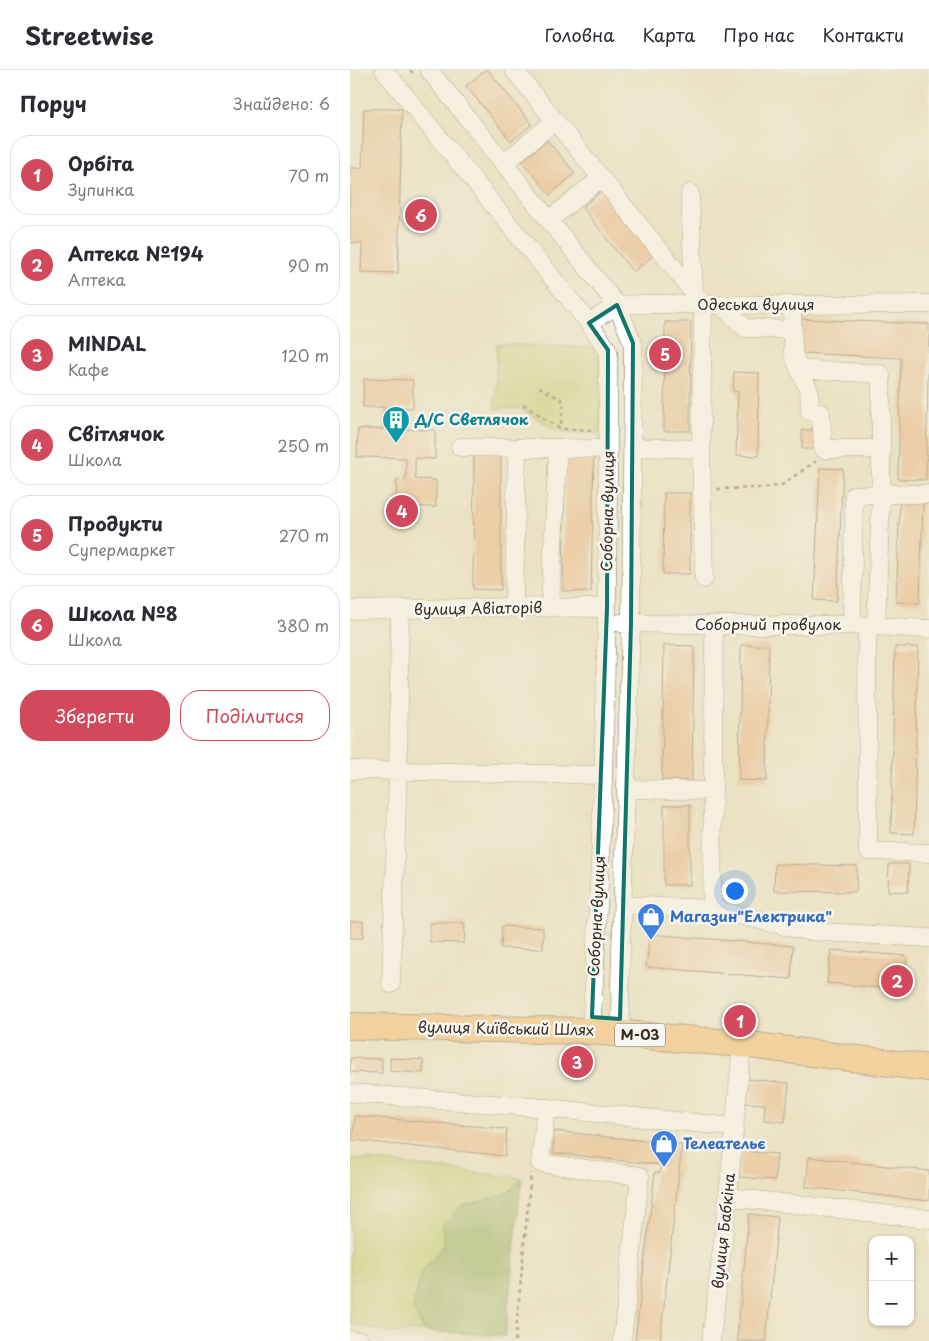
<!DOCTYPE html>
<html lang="uk">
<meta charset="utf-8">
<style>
body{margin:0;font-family:"Playpen Sans",sans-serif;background:#f2f2f3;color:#2b2b33}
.controls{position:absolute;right:15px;bottom:15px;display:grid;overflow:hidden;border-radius:10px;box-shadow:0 1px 4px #0004}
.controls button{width:45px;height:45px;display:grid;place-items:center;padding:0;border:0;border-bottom:1px solid #e1e1e2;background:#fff;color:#2b2b33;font:25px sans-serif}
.you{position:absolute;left:384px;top:820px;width:18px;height:18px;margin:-12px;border:4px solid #fff;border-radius:50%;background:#1a73e8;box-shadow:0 0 0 8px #1a73e833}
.badge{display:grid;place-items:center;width:32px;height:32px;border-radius:50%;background:#d1495b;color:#fff;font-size:16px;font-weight:700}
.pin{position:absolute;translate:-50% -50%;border:2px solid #fff;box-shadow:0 1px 5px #0006}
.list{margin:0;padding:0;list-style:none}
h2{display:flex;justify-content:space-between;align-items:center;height:65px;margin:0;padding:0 20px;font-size:21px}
h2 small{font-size:16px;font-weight:400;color:#7c7c81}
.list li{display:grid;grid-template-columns:32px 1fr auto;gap:15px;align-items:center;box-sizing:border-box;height:80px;margin:0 10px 10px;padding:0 10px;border:1px solid #e1e1e2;border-radius:20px}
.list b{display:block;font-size:19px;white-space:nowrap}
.list p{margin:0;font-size:16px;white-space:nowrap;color:#7c7c81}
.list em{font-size:16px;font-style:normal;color:#7c7c81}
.actions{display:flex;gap:10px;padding:15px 20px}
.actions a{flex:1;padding:11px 0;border:1px solid #d1495b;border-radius:20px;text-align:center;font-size:18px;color:#d1495b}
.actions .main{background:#d1495b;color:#fff}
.map{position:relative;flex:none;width:579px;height:1271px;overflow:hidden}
header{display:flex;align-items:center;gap:30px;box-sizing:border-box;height:70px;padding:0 25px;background:#fff;border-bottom:1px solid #e1e1e2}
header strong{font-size:24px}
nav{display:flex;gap:28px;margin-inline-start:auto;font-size:18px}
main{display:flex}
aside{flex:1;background:#fff}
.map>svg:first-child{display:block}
.green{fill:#c1ce6f;stroke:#7e7c46}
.forest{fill:#98b162;stroke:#6a6e40}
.building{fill:#ebb684}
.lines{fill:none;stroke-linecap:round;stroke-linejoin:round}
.minor-casing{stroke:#796a58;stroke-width:19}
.highway-casing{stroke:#796a58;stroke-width:28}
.path{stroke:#796a58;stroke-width:2.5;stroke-dasharray:4 4;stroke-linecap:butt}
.minor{stroke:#fff;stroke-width:18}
.highway{stroke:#fcbd6f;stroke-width:26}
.marked{fill:none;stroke:#0f766e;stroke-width:4;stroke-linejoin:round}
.labels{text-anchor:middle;stroke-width:5;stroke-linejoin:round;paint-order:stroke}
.shield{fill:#f6f6f2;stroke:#73675e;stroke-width:1}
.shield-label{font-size:14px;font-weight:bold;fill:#3b2a1e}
.street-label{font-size:15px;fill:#3b2a1e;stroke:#f6f6f2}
.culture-label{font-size:15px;font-weight:bold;fill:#0d838f;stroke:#f6f6f2;text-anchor:start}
.shop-label{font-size:15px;font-weight:bold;fill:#366cbe;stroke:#f6f6f2;text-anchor:start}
</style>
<header>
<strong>Streetwise</strong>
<nav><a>Головна</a><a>Карта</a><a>Про нас</a><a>Контакти</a></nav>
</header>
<main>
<aside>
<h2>Поруч<small>Знайдено: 6</small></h2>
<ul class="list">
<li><span class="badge">1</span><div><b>Орбіта</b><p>Зупинка</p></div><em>70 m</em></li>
<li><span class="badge">2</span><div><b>Аптека №194</b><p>Аптека</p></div><em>90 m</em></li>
<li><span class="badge">3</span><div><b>MINDAL</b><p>Кафе</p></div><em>120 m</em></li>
<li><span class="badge">4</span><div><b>Світлячок</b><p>Школа</p></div><em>250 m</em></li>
<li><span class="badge">5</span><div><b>Продукти</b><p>Супермаркет</p></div><em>270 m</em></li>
<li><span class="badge">6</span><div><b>Школа №8</b><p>Школа</p></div><em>380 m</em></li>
</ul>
<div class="actions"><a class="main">Зберегти</a><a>Поділитися</a></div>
</aside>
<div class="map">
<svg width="579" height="1271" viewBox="0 0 579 1271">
<rect width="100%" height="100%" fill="#f6f6f2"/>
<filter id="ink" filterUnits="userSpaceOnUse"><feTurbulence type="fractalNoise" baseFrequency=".02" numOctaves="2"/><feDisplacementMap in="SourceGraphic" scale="10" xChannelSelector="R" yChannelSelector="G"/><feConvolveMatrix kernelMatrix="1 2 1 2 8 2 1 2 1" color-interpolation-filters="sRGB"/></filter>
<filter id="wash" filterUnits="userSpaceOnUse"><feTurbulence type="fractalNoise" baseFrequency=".0096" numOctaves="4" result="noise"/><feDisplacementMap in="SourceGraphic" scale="20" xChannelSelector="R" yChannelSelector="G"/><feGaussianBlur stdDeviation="1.12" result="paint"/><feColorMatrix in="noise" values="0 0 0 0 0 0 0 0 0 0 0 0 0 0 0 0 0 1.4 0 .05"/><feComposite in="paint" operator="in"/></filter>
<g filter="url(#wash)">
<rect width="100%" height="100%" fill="#ebe2c3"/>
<path class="green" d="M147,274l102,4 1,85 -40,-1 -41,-24 -24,1z
M0,1088l172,20c-17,22 -39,23 -63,29l-15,38 -23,29 -8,33 11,24 -34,2 -40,-10z"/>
<path class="forest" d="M172,1108l-17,158 -81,-5 -11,-24 8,-33 23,-29 -2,-19 17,-19 40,-11 14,-7z"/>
<g id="blocks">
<path class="building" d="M135,0h3l44,54 -21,17 -45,-55z
M14,39h38l-4,164 -37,-1 1,-29h-12v-75h12z
M197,70l28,33 -25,22 -28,-34z
M253,120l51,65 -21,17 -51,-65z
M450,249l129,5 -3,156 -28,-1 3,-121 -102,-5z
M315,252h26l-1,109h-26z
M384,302l25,1 -1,83 -22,-1 2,-63 -5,-1z
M14,309l49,1v28l-19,-1v22l41,1v29l-20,-1v21l21,1v27l-40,-1 1,-27 9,1v-22l-49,-1 1,-28h25l1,-22h-21z
M462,358h4v21h-14v-19h10z
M124,383h27v137l-28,-1z
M215,383h29l-3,139 -28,-1z
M470,398l23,1 -6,132 -23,-1z
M314,423h26v81h-27z
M550,430l23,2 -3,101 -24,-1z
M314,575l30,1 -2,135 -30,-1z
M391,575h28l-2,136 -28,-1z
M545,577h23l-4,187 -23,-1z
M314,735h26v80h-26z
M425,794l82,2 -1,26 -82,-1z
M539,794h20l-1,28 -20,-1z
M0,851h13v17h-13z
M80,853h35l-1,20 -34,-1z
M152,856l41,2v21l-42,-1z
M300,864l143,12 -2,33 -145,-12z
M481,880l76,6 -2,34 -78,-7z
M0,988l32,1v14l-32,-1z
M40,988l33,2v13l-33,-2z
M219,988l15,1v10l-14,-3z
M397,1009l42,4 -4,39 -21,-2 1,-16 -20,-1z
M5,1046l152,13 -2,27 -153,-16z
M205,1061l127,14 -22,196h-25l20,-169 5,1 1,-8 -108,-12z
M391,1081l36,3 -2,26 -36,-3z
M459,1087l120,14v30l-123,-14z
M399,1144l29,3 -12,124h-29z"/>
</g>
</g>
<g filter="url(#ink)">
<use href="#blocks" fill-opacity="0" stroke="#796a58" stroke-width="1"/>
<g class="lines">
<defs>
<path id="minor" d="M34,0l205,253 19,27c1,227 -2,454 -17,681
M79,0l188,235 16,38 -2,280 -11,361 1,49
M164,0l189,234 -2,145 -69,-2
M154,93l51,-42
M340,123l4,100
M199,150l52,-42
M371,235l24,23 48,2
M442,235l1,48 6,16 82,5v120l-27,1 -2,130
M239,253l28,-18 30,-1 145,1 137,-1
M449,299l10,21 1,21 11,2 2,36h58
M110,377l57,1
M351,379l3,130
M164,537l3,-159h41
M200,538l8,-160 50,1
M0,540l164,-3 93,1
M270,553l106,2h126l77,4
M517,556l1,225 61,2
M526,557l5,-133h48
M0,700l252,5
M276,719l87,2
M273,835l89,4 2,-284
M362,839l94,22 123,7
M41,914l7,-213 2,-161
M0,1023l196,15
M378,1127l201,22
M0,1270l10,1
M272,1271l18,-165 -100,-13 6,-55 188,19
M361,1271l17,-144 15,-164"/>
<path id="highway" d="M0,956l241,5 151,13 187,24"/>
</defs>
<use href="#minor" class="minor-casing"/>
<use href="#highway" class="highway-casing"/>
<path class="path" d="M60,0l5,5
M189,317l25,14 -4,28
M173,334l37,25 34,1
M367,419l48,-1 17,-3 34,-24
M165,1271l16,-168"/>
<use href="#minor" class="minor"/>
<use href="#highway" class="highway"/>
</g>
</g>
<path d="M0 0H579V1271H0ZM267,235l16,38 -2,280 -11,396 -28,-2 15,-409 1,-258 -19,-27z" fill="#ebe2c3" fill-opacity=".55" fill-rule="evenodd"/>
<path class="marked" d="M267,235l16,38 -2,280 -11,396 -28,-2 15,-409 1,-258 -19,-27z"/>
<defs>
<symbol id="building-pin" viewBox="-11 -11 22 30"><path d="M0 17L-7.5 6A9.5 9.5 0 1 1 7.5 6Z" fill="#0f9aa8" stroke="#f6f6f2"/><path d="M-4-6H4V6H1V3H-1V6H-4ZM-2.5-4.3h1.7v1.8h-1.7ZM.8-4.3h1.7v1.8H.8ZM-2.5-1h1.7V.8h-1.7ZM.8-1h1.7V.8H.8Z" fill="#fff"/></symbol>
<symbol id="shop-pin" viewBox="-11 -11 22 30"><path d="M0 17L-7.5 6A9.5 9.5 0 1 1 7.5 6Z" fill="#3f7fe0" stroke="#f6f6f2"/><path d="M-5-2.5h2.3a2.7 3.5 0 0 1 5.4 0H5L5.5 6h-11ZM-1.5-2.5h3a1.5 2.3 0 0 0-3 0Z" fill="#fff"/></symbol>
</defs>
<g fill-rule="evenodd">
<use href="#building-pin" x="30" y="334" width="32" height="43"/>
<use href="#shop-pin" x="285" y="831" width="32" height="43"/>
<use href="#shop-pin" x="298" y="1058" width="32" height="43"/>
</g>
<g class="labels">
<rect class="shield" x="265" y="953.5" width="50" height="23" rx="4"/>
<g class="shield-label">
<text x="290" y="970">М-03</text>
</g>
<g class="street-label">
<text x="406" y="240">Одеська вулиця</text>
<text transform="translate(258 441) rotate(-89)" y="5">Соборна вулиця</text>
<text transform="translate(128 539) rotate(-1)" y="5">вулиця Авіаторів</text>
<text x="418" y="560">Соборний провулок</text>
<text transform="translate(247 846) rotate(-87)" y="5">Соборна вулиця</text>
<text transform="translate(156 959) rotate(1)" y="5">вулиця Київський Шлях</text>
<text transform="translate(374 1161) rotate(-84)" y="5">вулиця Бабкіна</text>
</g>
<g class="culture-label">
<text x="65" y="355">Д/С Светлячок</text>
</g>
<g class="shop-label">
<text x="320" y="852">Магазин"Електрика"</text>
<text x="333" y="1079">Телеательє</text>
</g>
</g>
</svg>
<div class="controls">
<button>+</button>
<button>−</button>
</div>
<div class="you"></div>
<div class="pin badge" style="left:390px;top:951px">1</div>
<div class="pin badge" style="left:547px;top:911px">2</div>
<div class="pin badge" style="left:227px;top:992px">3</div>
<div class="pin badge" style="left:52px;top:441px">4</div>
<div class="pin badge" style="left:315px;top:284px">5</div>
<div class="pin badge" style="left:71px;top:145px">6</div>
</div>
</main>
